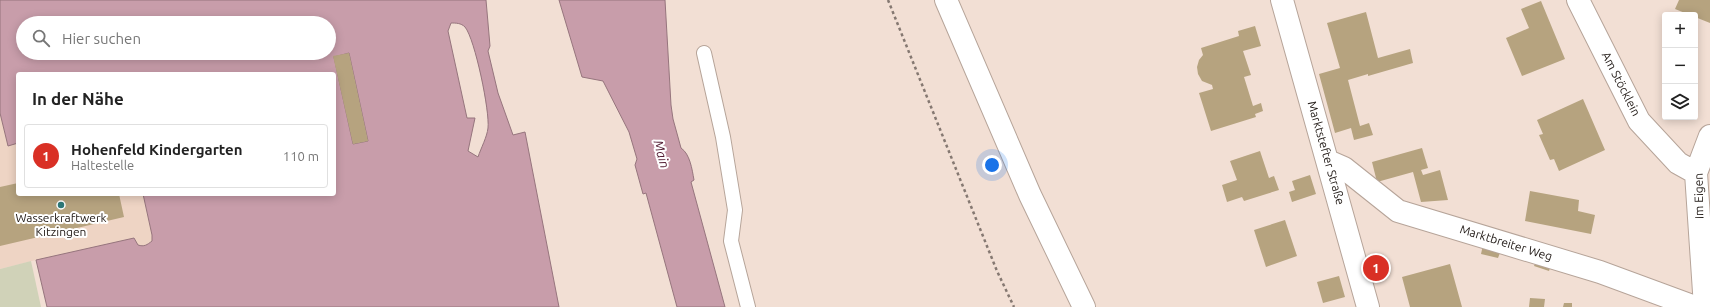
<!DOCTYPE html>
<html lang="de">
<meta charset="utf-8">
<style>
body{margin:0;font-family:Ubuntu,sans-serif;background:#f2f2f2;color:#222}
.controls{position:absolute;right:12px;top:12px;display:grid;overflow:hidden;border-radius:4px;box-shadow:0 2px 10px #0003}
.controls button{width:36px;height:36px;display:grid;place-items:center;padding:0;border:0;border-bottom:1px solid #e0e0e0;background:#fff;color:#222;font:20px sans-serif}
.you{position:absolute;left:992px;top:165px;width:14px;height:14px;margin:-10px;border:3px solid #fff;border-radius:50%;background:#1a73e8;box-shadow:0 0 0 6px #1a73e833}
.badge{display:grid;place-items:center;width:26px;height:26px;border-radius:50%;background:#d93025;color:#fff;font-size:13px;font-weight:700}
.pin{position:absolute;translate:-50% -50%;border:2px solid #fff;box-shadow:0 1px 4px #0006}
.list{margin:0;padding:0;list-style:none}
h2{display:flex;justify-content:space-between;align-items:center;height:52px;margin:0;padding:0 16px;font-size:17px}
h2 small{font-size:13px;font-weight:400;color:#767676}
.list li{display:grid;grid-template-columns:26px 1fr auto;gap:12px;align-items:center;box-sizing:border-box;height:64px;margin:0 8px 8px;padding:0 8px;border:1px solid #e0e0e0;border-radius:4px}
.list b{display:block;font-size:15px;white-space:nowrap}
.list p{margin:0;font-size:13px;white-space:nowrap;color:#767676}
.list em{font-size:13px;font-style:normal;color:#767676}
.icon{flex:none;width:22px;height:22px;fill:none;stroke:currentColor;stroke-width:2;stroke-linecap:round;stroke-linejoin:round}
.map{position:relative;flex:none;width:1710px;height:307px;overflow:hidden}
.search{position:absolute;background:#fff;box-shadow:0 2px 10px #0003;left:16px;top:16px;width:320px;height:44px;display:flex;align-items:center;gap:10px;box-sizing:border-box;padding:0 14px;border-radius:22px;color:#767676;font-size:15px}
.panel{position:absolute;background:#fff;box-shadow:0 2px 10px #0003;left:16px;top:72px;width:320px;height:124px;border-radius:4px}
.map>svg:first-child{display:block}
.built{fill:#eed4c4}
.green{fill:#d0d2b8}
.water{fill:#c89daa;stroke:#96757d;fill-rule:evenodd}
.building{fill:#b6a37f}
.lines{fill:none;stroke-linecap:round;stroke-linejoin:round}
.service-casing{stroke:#b6a499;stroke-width:16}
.minor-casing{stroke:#b6a499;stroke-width:24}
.secondary-casing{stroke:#b6a499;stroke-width:24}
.path{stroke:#857871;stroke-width:2.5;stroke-dasharray:3 3;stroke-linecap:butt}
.service{stroke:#fff;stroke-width:14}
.minor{stroke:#fff;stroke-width:22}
.secondary{stroke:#fff;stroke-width:22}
.poi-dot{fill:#2e7878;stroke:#fff;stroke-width:1.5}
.labels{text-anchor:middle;stroke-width:4;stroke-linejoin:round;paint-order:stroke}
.street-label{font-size:12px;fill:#201915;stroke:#fff}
.poi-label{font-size:12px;fill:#201915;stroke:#fff}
.water-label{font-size:13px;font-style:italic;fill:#511b31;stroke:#fff}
</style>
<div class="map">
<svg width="1710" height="307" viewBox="0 0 1710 307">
<rect width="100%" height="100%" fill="#f2dfd4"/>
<path class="built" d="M0,0l23,23v30l-5,21v120h128l13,55 -123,11 -36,9z"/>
<path class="green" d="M31,261l10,46h-41v-38z"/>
<path class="water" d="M0,0h486l4,46 -2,5 10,42 15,42 12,-3 34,175h-512l-11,-47 98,-22 4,7c6,2 9,0 14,-4v-6l-9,-41h191v-120h-316v69l-10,3 -8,-33zM23,23h306v30h-306zM451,23c5,0 10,0 14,4 10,12 25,85 23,101 -1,9 -7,20 -10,29l-10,-6 7,-33h-8l-19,-87zM349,53l19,88 -15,3 -19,-87z
M559,0h106l6,105 2,14 8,29c9,6 11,21 13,32l-3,2 34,125h-48l-31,-114 -3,1 -8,-29 2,-6 -8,-27 -26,-51 -21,-4z"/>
<path class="building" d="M1679,0h31v23l-15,-6v-2h-5l-15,-6z
M1541,1l24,58 -43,17 -16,-38 23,-10 -8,-19z
M1366,12l12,46 32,-9 3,14 -45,13v-2l-20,6 12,46 9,-3 4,12 -19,5 -3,-12 -16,5 -16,-59 21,-6 -13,-45z
M1255,26l6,20 -18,5 8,24 -7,2 9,29 8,-3 2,8 -8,3 1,3 -45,14 -12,-38 14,-4 -1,-4 -10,-4 -4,-7 -1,-7 2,-7 4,-5 -2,-7 38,-12 -1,-5z
M349,53l19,88 -15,3 -20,-88z
M1583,99l22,51 -46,21 -5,-12 -4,1 -11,-25 4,-1 -6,-14z
M1422,148l6,20 -7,2 2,5 17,-5 8,30 -27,2 -8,-30 -36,10 -5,-20z
M1260,151l9,27 5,-2 5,14 -35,11 -2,-4 -15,5 -5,-17 15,-5 -7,-19z
M1310,175l6,19 -24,8 -3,-10 6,-2 -3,-9z
M18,183v11h101l5,23 -124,29v-59z
M1530,191l49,9 -1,11 17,4 -4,19 -66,-13z
M1285,220l12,36 -31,11 -12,-37z
M1483,245l18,5 -3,8 -17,-4z
M1536,261l15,4 -2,6 -15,-5z
M1450,264l12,43h-52l-8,-30z
M1339,276l6,21 -22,6 -6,-21z
M1530,298l15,1 -1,8h-15z
M1564,303h8v4h-9z"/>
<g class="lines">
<defs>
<path id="service" d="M704,53l19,84 12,73 -4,31 17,66"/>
<path id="minor" d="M1282,0l86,307
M1578,0l61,121 39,42 18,10
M1328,161l16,7 54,43 202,61 95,35
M1705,307l-9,-134 14,-37"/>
<path id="secondary" d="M946,0l84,195 54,112"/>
</defs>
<use href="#service" class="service-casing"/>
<use href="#minor" class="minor-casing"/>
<use href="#secondary" class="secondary-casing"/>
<path class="path" d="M888,0l109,271 17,36"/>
<use href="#service" class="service"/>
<use href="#minor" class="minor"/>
<use href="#secondary" class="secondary"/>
</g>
<circle class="poi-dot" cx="61" cy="205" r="4"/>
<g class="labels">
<g class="street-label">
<text transform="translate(1621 84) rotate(63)" y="4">Am Stöcklein</text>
<text transform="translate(1326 153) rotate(74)" y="4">Marktstefter Straße</text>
<text transform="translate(1699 196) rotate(-91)" y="4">Im Eigen</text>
<text transform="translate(1506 243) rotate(17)" y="4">Marktbreiter Weg</text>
</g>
<g class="poi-label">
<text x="61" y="222">Wasserkraftwerk<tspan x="61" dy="14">Kitzingen</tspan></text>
</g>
<g class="water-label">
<text transform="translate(662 154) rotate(75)" y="5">Main</text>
</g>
</g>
</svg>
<div class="controls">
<button>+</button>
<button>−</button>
<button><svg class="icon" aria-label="layers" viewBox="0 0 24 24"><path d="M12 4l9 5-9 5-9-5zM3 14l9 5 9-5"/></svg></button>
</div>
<div class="you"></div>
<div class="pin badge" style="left:1376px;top:268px">1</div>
<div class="search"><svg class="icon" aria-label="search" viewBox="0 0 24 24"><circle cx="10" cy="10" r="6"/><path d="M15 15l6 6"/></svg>Hier suchen</div>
<section class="panel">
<h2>In der Nähe<small></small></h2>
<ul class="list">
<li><span class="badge">1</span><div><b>Hohenfeld Kindergarten</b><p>Haltestelle</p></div><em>110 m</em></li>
</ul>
</section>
</div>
